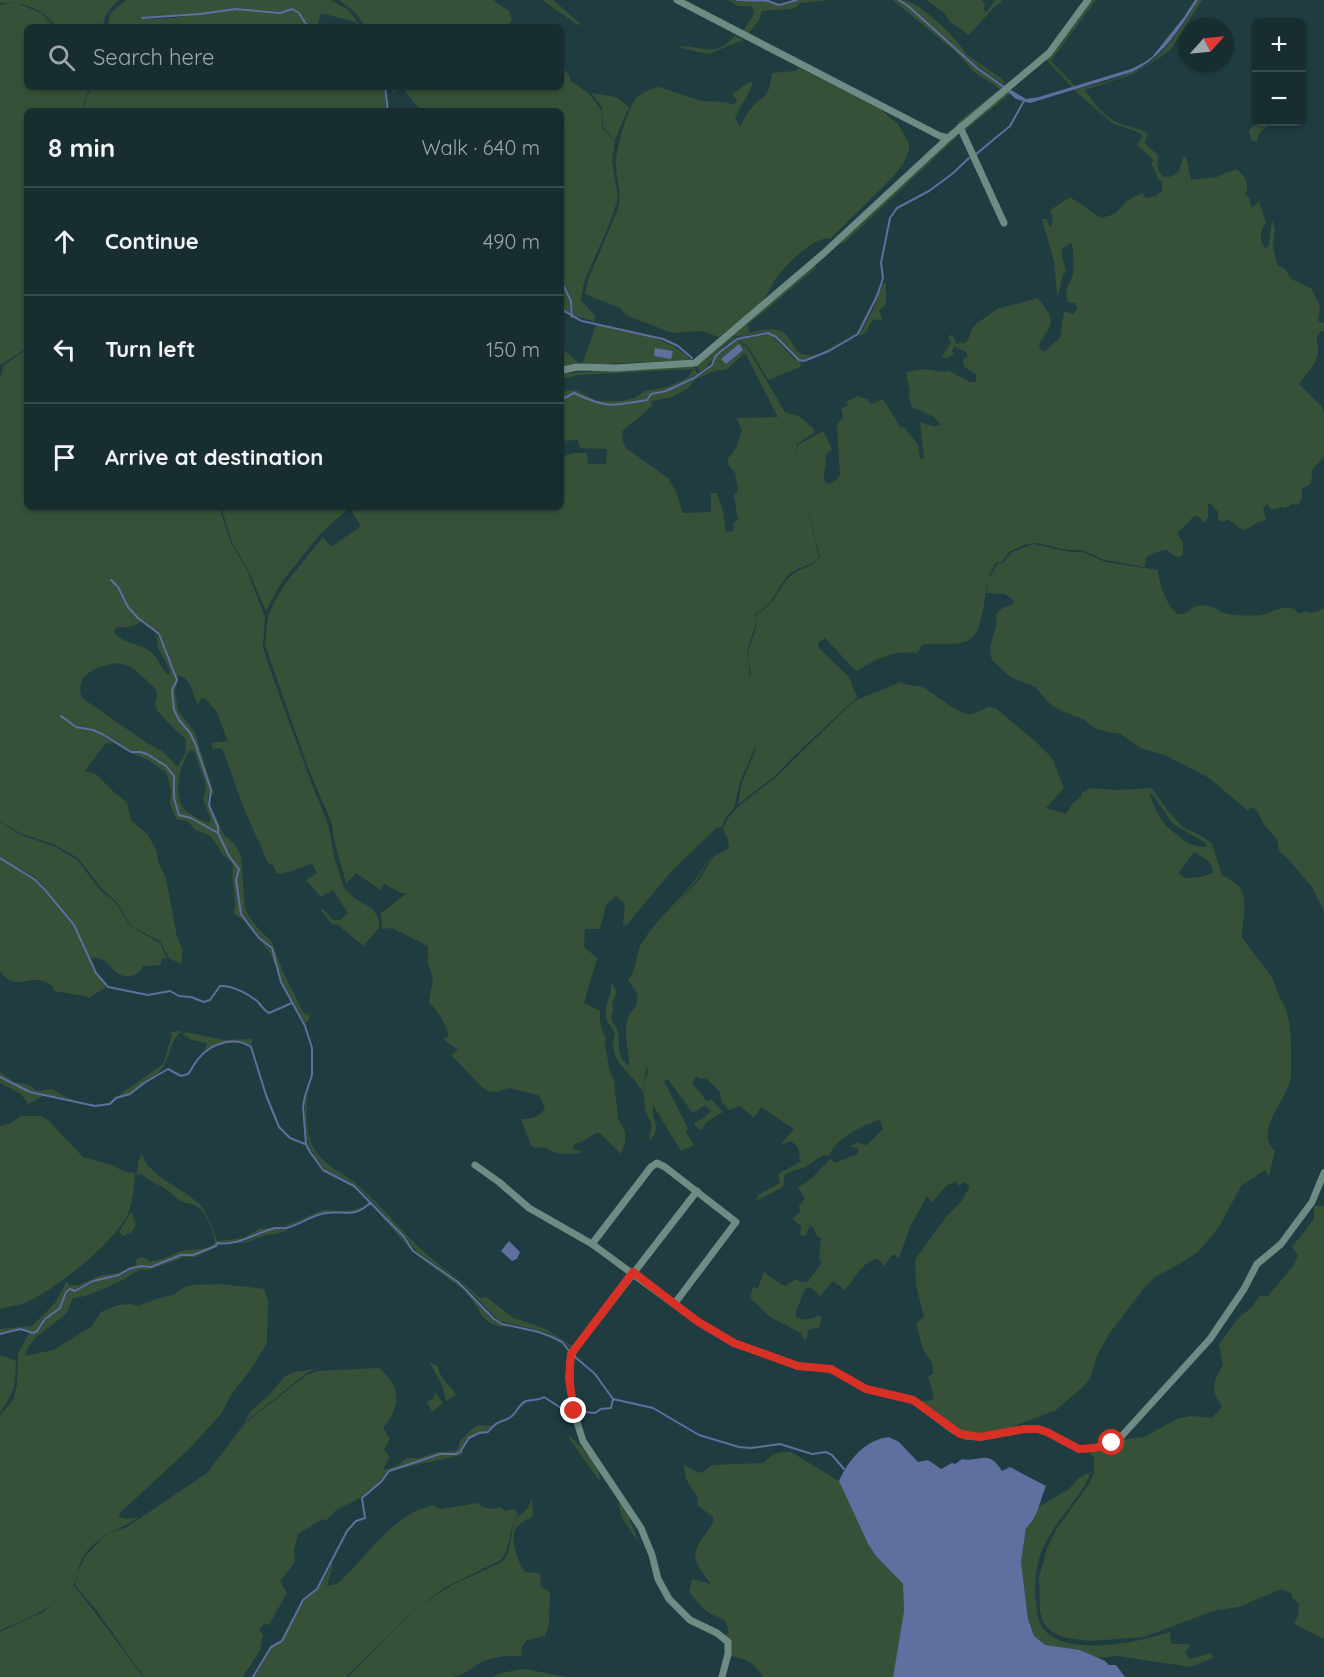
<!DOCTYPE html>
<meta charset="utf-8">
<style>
body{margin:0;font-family:Quicksand,sans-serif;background:#203538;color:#f1f3f6}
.controls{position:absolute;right:18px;top:18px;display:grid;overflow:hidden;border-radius:9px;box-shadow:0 2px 4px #0004}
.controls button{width:54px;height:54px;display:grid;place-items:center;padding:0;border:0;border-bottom:2px solid #36494c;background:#172d30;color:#f1f3f6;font:30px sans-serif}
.compass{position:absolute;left:1180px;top:18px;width:54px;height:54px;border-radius:50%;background:#172d30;box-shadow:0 2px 4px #0004;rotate:63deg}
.stop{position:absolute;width:18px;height:18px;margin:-14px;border:4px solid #d93025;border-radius:50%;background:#fff}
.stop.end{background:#d93025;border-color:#fff;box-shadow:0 2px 6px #0008}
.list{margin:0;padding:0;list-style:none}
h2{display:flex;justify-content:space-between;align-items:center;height:78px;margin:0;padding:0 24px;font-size:26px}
h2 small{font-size:20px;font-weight:400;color:#9ea8ab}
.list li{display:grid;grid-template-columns:39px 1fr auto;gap:18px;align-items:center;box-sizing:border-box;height:108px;padding:0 24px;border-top:2px solid #36494c}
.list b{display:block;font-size:22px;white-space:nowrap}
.list em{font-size:20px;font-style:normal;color:#9ea8ab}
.icon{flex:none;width:33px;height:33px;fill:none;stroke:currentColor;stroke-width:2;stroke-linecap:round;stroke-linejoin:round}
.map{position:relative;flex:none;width:1324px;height:1677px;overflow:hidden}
.search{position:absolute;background:#172d30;box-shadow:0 2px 4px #0004;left:24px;top:24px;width:540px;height:66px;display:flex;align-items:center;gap:15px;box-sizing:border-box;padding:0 21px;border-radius:9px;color:#9ea8ab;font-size:22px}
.panel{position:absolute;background:#172d30;box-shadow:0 2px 4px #0004;left:24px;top:108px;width:540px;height:402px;border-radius:9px}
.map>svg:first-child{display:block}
.green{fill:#375139;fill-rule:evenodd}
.water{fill:#5f6f9f}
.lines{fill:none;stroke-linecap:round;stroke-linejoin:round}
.stream{stroke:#5f6f9f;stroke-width:2}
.minor{stroke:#6e8b84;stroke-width:7}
.route{stroke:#d93025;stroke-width:8}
</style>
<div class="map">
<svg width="1324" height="1677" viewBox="0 0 1324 1677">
<rect width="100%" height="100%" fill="#1f3c40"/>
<path class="green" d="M0,0h119c-9,8 -15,14 -16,27h-46c-15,-18 -33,-27 -57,-24z
M126,0h205l17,10 13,17h-6l1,-5 -35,-9 -4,14h-8l-9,-14 -8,-5 -12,4 -44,-4 -37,6 -61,4c33,4 66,-6 98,-8 19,-1 38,6 56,0l7,4 8,13h-200l4,-14z
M339,0h154l16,11 3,8 -2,4 2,4h-146l-11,-15z
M542,0h11l28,24 -3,1z
M728,0l40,2 11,4 21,-6h29l-28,3 -6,5 -4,1 -29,2 -3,9 -11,14 -5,-3 10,-15 1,-5 -3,-5h-13z
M893,0h6l9,7 69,62 27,19 -44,37 -2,-3 42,-33 -27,-18 -16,-18z
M902,0c16,0 57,40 64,54l35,24 5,8 -32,-22z
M926,0h56l3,4 -2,6 4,2 8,-12h6v3l-5,2 -27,30 -20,-14 -4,-8z
M1091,0h5l-45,61 24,25 -3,1 -26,-27z
M1198,0h4l-31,49 -10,8 -30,18 -46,15c8,13 21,29 36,34 10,3 18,4 27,10l-4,9 15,13c-4,7 -1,23 10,21 4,-1 7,-4 10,-5l4,-15h3l5,23 26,-3 19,-8c8,6 15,15 9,25l5,5 1,7 2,1 6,-6 7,22c-6,6 -7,17 -2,24l3,1 2,-3 3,-25 3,9 -2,17 4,19 8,4 6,10 20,9 9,18 -2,15 6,2v8l-4,1c-6,7 -2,10 -2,18 0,15 -12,23 -19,34l23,23 2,6v44l-12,13c-1,10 2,15 -10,18v10l-4,7 -6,-1 -7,4 -5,-1 -8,3 -5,-6 -4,4 3,12c-9,1 -19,10 -22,10 -5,-1 -12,-9 -17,-11l-4,3 -5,-3v-7l-7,-8h-3v14l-3,5 -7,-7h-4l-17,18 6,8v12l-3,3 -6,-1 -7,-6 -11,2 -10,5 -1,10 -40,-7 -23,-10h-14l-32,-7 -10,1 -14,6 -4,3 -6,9h-5c-18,20 -7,72 -32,80 -14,4 -29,0 -43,3l-5,8c-23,-4 -42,7 -61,18l-31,-33 -7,5 1,5 30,29 6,16 3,3 -67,63 -17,18 -36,27 4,-22 12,-28 2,-9 -16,37 -6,26 -9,11 -3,8 -6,1 -47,46 -43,52 -3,-2 2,-20 -9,-8 -10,9 -6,24h-15l-1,18 13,11 -13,45 16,8v9l2,11 4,7 -1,7 5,27 4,7 4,40 7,12v11l-4,12 -21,-21h-4l-15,9 -6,2 -3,5 9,2v2c-13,2 -25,2 -36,-6l-10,1 -4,-3 -10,-26c11,0 20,-2 24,-12l-6,-12 -30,-7 -13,4 -8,-1 -6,-4 -31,-32 7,-5 -15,-11 6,-3c-4,-13 -10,-25 -20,-33l4,-25 -5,-15v-17l-36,-18 -10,1 -1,-16 26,-20h-6l-17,-9 -4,6 -24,-17 -10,10 -12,-43 -2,-16 -25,-59 -42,-120 3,-29 7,-15 10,-17 38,-47 8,10 30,-21 -9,-14 5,-5h204v-50l13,-4h13l1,11h18l1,-15 -27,-1 -2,-8 -17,1 2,-32 -2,-8 6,-4 -6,3v-8l15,-2 21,11h25l12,-3 11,-7 22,-4 20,-9 7,-9 -116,6 -17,4v-3l6,-3 126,-7 5,8 -29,15 -18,4 -6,7 -37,6 40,-6 3,-6c20,-3 45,-12 60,-28 4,-5 0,-2 4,-8 5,-8 14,-13 22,-18l11,9 37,63 15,5 14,12v4l-17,11 -1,13 2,-12 25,-14 9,18 -7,6c3,10 -3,17 0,27l3,2 7,-3 5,-6 -3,-50 6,-8 -2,-8 7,-4 -2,-3 12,-6 9,3 4,5 12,-5 18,29 3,-1 14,18 2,14 4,-1 -4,-36 13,4 8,-1 -7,-8 -22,-10 -4,-13 2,-2 -4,-20 19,-3 17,3 7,-1 22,11h5v-8l-12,-7 -1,-8 4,-2v-4l-13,-7 -2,5 3,6 -3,-2 -6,4 -4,-3 9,-13 -3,-7 4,-1 5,9 4,-2 2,2 6,-5 2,-9 5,-6 21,-15 41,-11c6,9 17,18 11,30 -3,6 -7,10 -10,16l1,5 4,3 16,-14 4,-27 9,3 4,-5 -1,-6 -8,-1c-5,-17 3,-16 5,-29 1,-10 0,-20 -1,-30l-4,1 -8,6 3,1 -1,4 4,16c-8,7 -3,17 -9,25l-3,-35 -12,-42h5l2,7 2,1 2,-8 -3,-9 20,-13 31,21 14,-4 12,-13 15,-8 4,5 10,-2 6,-5v-9l-4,-3 -4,-12 -3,-1 2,-6 -16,-15 6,-9 -3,-3 -28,-10 -38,-33c26,-7 58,-13 79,-30 19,-16 32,-40 45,-60zM745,353l33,64 -41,1 5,13 -6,17 -9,12 3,7 5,5 3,18 -4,6 4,24 -5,3 1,8 -8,1 -3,-21 -6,-18h-6v19l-28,1 -7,-21 -8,-14 -42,-30 -3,-6 -1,-10c9,-11 22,-16 30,-27l-1,-4 21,-4 16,-9 8,-9 19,-8 12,-2zM805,498l15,59c-7,10 -19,11 -27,17 -12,9 -15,23 -26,33 -3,3 -9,5 -11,8 -3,6 0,4 0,9 0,11 -8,21 -8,31 -1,9 5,15 2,23l-3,-27 8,-25v-12c7,-5 14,-9 18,-16 7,-9 11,-22 21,-27 9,-5 19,-6 25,-14z
M14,2l27,11 13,14h-27v60h65l-7,11 -2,13h-56v237l-27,17v-360z
M735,36l9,4 -36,14 -30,-7c25,-3 34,13 57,-11z
M561,66l8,9 2,6 18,13 11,14 2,5v15l13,13 -3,20 6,37 -7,22 -27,62 -3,18 15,17 -2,4 -20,-5 -2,-16 -11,-23v-166h-140l-19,-24 -9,6v-6h168z
M799,68l81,41 18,15 11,19v7l-6,14 -10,13 -63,62c-16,-4 -44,26 -54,39 -5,7 -8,17 -14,23 -13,13 -29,24 -43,36l-18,-6 -29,2 -46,-18 -6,-7 -35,-14 3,-14 30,-71c4,-17 -2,-30 -2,-47 0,-13 11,-51 19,-62 5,-7 17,-12 24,-13l42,14 24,1 9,3 3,-4 -5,-7 19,-13 1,4c-4,12 -12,21 -17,33l5,9c3,-5 6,-13 10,-17 15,-19 18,-8 22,-37l23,-2z
M94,87h290l3,24h-303l2,-13z
M1008,92l2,2 -47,38 1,-5z
M591,93l25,4 13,10 -14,33 -12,-13 -1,-20z
M1263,123l6,2 -11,9 -1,7h-5l-3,-9 3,-6z
M954,135l4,1 -114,107 -6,2z
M814,265l2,3 -68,57 1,8 -14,4 -4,-4z
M561,283l10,19v13l-10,-7z
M886,283v21l-7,7 3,6v4l-8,-2 -10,15 -5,2 15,-29 9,-23z
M879,285c1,8 -15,43 -22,49 -4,5 -47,27 -53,27 -16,-1 -21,-26 -36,-28 -10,-2 -22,4 -32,5 13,-5 39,-15 50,-3 6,6 8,14 15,19l12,2 6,-2 37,-20 17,-32z
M596,325c30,5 75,12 95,35l-109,5z
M729,334l6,5c-17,7 -22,24 -35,33l-5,-8z
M768,334c13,7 20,23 33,28l-1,5 -32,13 -19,-32 -11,-8z
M561,348l17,14c-15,13 -17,-2 -17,-14z
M27,349v158h192l12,36 15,25 19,49 -2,28 4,16 45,124 16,39 7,36 9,28 10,10 19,11 6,11v8l-16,18c-8,-9 -18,-13 -25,-22l-5,1 -12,-14 2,-2 10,11h7l8,-7 -15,-23 -12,7 -15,-17 11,-7 -5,-9 -30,10 -5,-1 -4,-8 -5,-2 -25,-57 -20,-56 -3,-2 -7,1 -2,-6 17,-2 -12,-30 -11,-13h-4l-3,6c-8,-11 -3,-23 -20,-29l-3,17 3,18 17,23 19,60 -5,5 3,-9 -9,-23 7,23 -2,9 3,15h3l10,22 11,9 6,12 4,52 3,7 12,16 11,9 12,32 20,40 5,3 2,-2 -1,7 -4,3 -23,-42 -10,-33 -12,-10 -14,-20 -5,-4 16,22 16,16 8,30 -10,-28 -28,-34 -10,-7c6,-11 -3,-34 0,-49l-12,-11 -3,-7 -8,-10 -14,-6 -9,-9 -11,-2 -6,-16 1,-13 -5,-18 -18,-12 -17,-7 9,-1 9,3 -9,-4 -9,1 -28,-18 -10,-5 -16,-3 -15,-9 14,10 17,3 21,13 -9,1 -20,27 11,3 20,20 7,5 4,4 4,17 17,15 9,17 1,9 8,17 11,59 6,13 -2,14 -12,-6 -9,-17 -29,-15 -14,-24 -14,-12 -25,-32 -23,-13 -35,-12 -20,-12v-443l4,-13zM128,606l10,12 21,16 4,12 -7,-13 2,15 11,20v7c-9,-5 -9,-17 -18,-23 -10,-8 -25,-8 -36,-18l-1,-4 3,-3h12l12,-5zM117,663c16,3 21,9 32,20 4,4 8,5 8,11 0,5 -3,10 -1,14 4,7 23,26 30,31l-1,15 -7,13 -16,-16 -15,-8 -65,-45c-9,-25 18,-32 35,-35zM191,750l3,1 11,31 1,6 -3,11 8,22 -2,2c-7,-3 -20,-8 -25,-14 -12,-14 -4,-47 7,-59z
M221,507h129l-30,27 -39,49 -15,28 -19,-43 -15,-26z
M1033,544l37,8h13l22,10 53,8c0,9 11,48 25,44 11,-4 9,-11 25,-8 6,0 10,6 16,7 12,3 25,3 37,2 13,-2 27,-15 38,-1l7,-3 7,2 11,-5v303l-12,-24 -23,-27 -10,-9 -2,-12 -12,-13 -9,-17 -3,-2 -6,3 -38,-32 -42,-22 -27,-8 -19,-14 -18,-3 -10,-4 -8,-7 -26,-10 -9,-6 -15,-17 -25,-10 -18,-17c-6,-20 7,-26 4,-45l6,-7 12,-4 -1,-4 -8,-6 -18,-1 1,-13 10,-17h5l9,-11z
M901,682c7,5 16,2 23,6 17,10 26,21 46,27l18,-8 7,1 39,32 18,18 12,30 -18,20 20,6 6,-10 9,-7 1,-4 8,-5 26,2 36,-2 16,23 15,16 19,9 10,8 10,31c4,3 8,4 12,7 17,10 8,39 8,55 9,14 21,27 30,41 3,4 3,8 5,13 2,6 6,11 8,16 8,22 6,47 6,69 -1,21 -39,55 -16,75l-6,25 -4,-6 -24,16 -22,41 -21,25 -17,11 -26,14 -11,11 -35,46 -12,22 -7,22 -7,9 -27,23 -55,21 -31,4 -14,-6 -37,-27 13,-2 2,-2 -6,-22 5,-2 -1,-11 -9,-14 -7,-26 8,-6 -8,-32 -1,-25 31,-43 15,-15 9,-16 -7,-4 -4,4 -3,-5 -10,5 -14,16 -5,-6 -17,31 -11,31 -6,-4 -9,12 -7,-8 -10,5 -8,8 -14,19 -12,-9 -13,15 -10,-9 -5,2 -9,22v6c8,4 15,3 22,-2l3,2 -1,10 -12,3 -1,8 -3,2 -3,-7 -31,-16 -20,-19 3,-11 5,1 6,-16 18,13h4l10,-6 5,3h6l15,-19 -3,-5 2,-19 -5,-4 -3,-8 -3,-1 -5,10 -5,-1 1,-9 -9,-7 8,-7 -1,-6 6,-8 -7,-10 14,-10 19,-20 4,5 23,-9v-6l-8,-2 7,-3 10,2 16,-16 -3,-9c-14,4 -49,20 -50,36l-7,-1 -16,11 -22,8 -2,13 -27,14 2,-6 22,-12 -2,-9 24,-13 -3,-3c1,-9 -1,-13 -9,-17l-10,4 14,-16 -33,-22 -7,11 -14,-12 -11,4c-5,-4 -10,-11 -9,-18l-14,-14 -5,1 -5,-3 -4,7 15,18 4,-2 12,13 -17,10 -4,8 -6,-3 -2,-4 11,-6 6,-6 -6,-6 -8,6 -5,1 -24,-33 -4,2 24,47 -2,4 8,13 -13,6 -28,-46c-2,17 9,19 -2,35l-2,-1 3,-14 -7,-15 -2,-27 5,-10 -1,-8c-1,9 -5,16 -4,28 -11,-23 -37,-31 -28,-59 -2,-5 -6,-9 -8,-13 -5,-12 6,-27 4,-39l6,10 -5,11 1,7 -2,8c2,5 6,9 7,15 3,14 -4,21 11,33 1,-17 -11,-46 7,-59l2,-12 -10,-15c11,-14 7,-28 15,-39 13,-21 34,-38 49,-57 7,-9 12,-19 19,-27l-14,23 -23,28 25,-28 14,-23 16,-9 -1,-9 -5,-10 5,-11 12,-13 35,-27 79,-77zM1149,794h3l21,30 33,19v4l-10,-1 -10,-4 -20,-16 -9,-14zM1195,852c9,7 18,9 18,21l-12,4 -16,1 -6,-5c4,-6 11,-18 16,-21z
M0,822l19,12 36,13 22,13 24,31 15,12 14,23 30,17 7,16 -4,-1 -3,7 -17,1c-3,9 -14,13 -24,8 -11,-7 -11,-18 -29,-16l-16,-34 -30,-37 -10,-10 -34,-20z
M0,859l34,21 12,13 28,34 21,45 11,15 -17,11 -5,-2 -30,-5 -1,-4c-21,-19 -35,9 -53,-16z
M180,1031l1,1c-13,10 -10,30 -23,41 -6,5 -21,16 -28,20 -8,5 -14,3 -20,11l-20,1 -30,-8 -21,-3 -28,-11 19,9 13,4 -15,8 -7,-10 -21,-11v-11l14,10 15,3 8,6 15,-2 12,7 16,6 14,3 14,-2 55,-39 9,-29 -2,-3z
M186,1032l38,8 28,-1v8c-13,-11 -34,-5 -47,3l2,-7 -15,-3 -10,-6z
M309,1086c-3,16 -4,44 3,59 10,21 31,27 47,41 23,20 42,45 65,66 18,16 39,29 56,46l6,-1 28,21 30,10 28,18 -1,2 -10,-8 -15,-8 -47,-11 -39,-40 -43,-29 -10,-13c-17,-17 -33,-37 -51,-53 -10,-8 -23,-10 -32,-18 -21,-18 -23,-58 -15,-82z
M21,1116h19l8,4 35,37 29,8 11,6 12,2c-1,13 -2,29 -7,41 -14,29 -72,75 -101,88 -9,4 -18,4 -27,7v-183l11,-3z
M142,1153c4,23 44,36 59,53 8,10 12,24 16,35l26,-3 16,-9 26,-3 38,-16 27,1 13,-4c-14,10 -26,3 -40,6 -12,2 -23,9 -35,13 -6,2 -12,1 -18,3 -22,7 -27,14 -53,13l-2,4 -22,8h-12l-29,12 -11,-1 -13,4 -8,5 -27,6 -17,10 -7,-1 -4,2 -5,16 -16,12 -7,11 -5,2 -12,-4 -20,6v-5l32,-3 23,-23 12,-22 2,4h10l23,-10 16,-2 18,-8v-5c7,-5 8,-2 14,1 13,0 21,-7 32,-10 12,-3 22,1 33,-8 -1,-12 -9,-34 -23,-39 -3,-1 -6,0 -9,-2 -6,-2 -10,-8 -15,-11 -9,-7 -19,-9 -27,-18l-4,3 1,-14z
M371,1205l32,33 11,14 45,31 6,8 -50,-37z
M1314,1206h10v433l-30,-15 4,-9 1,-11 -7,-6v-4l-11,-5 -42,18 -23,3 -72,27 -53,4 -24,-3 -15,-6 -9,-10 -3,-10 -1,-35 8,-28 9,-19 33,-46 5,-11v-15l-7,-8 33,-10 24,-3 35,-19 13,-2 20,2 10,-11 -8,-15 1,-12 8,-15 -4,-20 19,-27 13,-10 9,-12h8l26,-31 4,-10 -6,-8 22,-28z
M131,1212l5,12 -4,8 -9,4 -4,-4z
M292,1226l-8,6 -21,4 -18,7 -25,2 -24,12h-11l-37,13 -7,-1 -22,13 -33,14 -13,2 -7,16 -30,23 -8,11 -3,8 28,-6 38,-23 10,-15 17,-7 13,-1 8,2 17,-7 17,-4 10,-7 10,-3 29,-1 42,5 4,12 -1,42 -16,26 -20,26 -10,19 -32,35 -69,64 -1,4 7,2 13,-2c-20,14 -42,18 -56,40 -5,8 -6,24 -11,30 -14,16 -36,28 -55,36 -6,3 -12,4 -17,8v-216l13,-15 4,-15 1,-32 12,-21 3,2 5,-3 9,-13 14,-10 3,-10 5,-7h8l18,-10 25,-5 10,-6 11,-3 10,1 30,-12 13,-1 22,-8 3,-3 7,1 18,-3 28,-13 11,1z
M468,1292l25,28 15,7c-27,0 -25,-16 -42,-34z
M0,1355l16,6c-1,23 -1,33 -16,51z
M429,1362l9,4c1,13 14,19 18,29l-10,6 -4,-16z
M379,1368c23,19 22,38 4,60l7,11 -6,11 6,7 -7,13 14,-4 10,-8h12l18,-6 18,-1 3,-3 2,-7 13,-13 6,-3 13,1 -5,6c-20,1 -18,9 -30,21l-18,1 -50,16 -13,16 -15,12 -24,11 -11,12 -3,-2 -25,15 -4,15 1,13 -15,19 7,12 -18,32 -5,-1 -5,6 4,5 -3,15 -17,27h-99l-47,-66 -22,-26 2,-10 7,-17 21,-23 22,-8 80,-54 38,-50 62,-48 10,-4z
M316,1369l-9,4 -63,50 7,-12 17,-15 16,-19 9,-5z
M435,1392l8,11 -11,9 -5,-10 7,-4z
M570,1436c12,12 29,26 30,43h-2l-29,-41z
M463,1448l-1,7 -5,1 -63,14 47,-15 18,-1z
M783,1452h8l48,29 29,63 8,12 27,28 1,27 -11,66h-130c-10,-15 -16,-18 -33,-21l-6,-20 5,-3c-3,-18 -8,-13 -19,-20 -8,-4 -15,-15 -21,-21l3,-13 19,5c-26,-32 -16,-32 2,-62v-5l-16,-12 1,-7 -12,-19 -2,-14 9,5 9,3 10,-8 51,-2 11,-9z
M1091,1472c-11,28 -35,47 -47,74 -8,16 -10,36 -8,54 1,11 1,23 9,31 25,26 95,11 125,1l1,12h20l-6,9 5,6 21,-6 2,5 -22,9 -74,-11 -20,2 -17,-8 -36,-5 -10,-9 -6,-17 -7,-57 5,-34 4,-4 9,-17 30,-18 10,-11z
M532,1497l1,19c-5,4 -13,6 -16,11 -9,10 1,36 8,45l12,1 4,2 -1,11 10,6 -1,31 -4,13 -18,4 -5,7 -1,9c-14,-1 -30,1 -43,8 -9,6 -14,11 -26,13h-104c29,-28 61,-67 96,-87 19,-12 40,-18 59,-29 9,-11 7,-24 11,-37 5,-14 14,-8 18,-27z
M479,1503l3,4 8,2 11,-2 3,4 11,-2 3,6c-10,14 -6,31 -17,45l-57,28 -14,10 -24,20 -60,59h-91l17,-30 10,-6 22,-40 14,-12 12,-20 1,-7 1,6 -5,18 9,-2 6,-4c19,-20 45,-52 68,-66 7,-4 15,-6 22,-9l8,4z
M618,1503l6,2 5,9 1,7 10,23 -17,-24z
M74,1586c24,30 47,60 69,91h-143v-45l43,-20z
M525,1669l42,8h-74l8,-4z"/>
<path class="water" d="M1195,0h3c-18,28 -35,57 -66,72l-102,31 -14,-4 -8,-7 3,-2 15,9 13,-2 92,-28 14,-7 7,-5 32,-40z
M739,344l4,6 -17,14 -5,-5z
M655,348l18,3 -2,8 -17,-3z
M509,1241l11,11 -3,7 -5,2 -11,-10z
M889,1437l10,5 19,20 10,-2 13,9 11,-6 3,1 7,-5c17,4 26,-11 40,12l8,-4 36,19c-6,14 -8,32 -20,42l-5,34 7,57 6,17 11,9 35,5 25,11 4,4h7l9,12h-232l11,-66 -1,-27 -27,-28 -8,-12 -29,-63c10,-22 26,-41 50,-44z"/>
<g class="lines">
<path class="stream" d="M737,0l31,1 11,4 18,-5
M899,0l9,6 69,62 27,19
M142,18l58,-4 36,-5 44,4 12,-4 7,4 9,14
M385,87l3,24
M975,155l35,-29 14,-25
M561,280l10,21 1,16
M561,310c8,2 13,8 21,11l81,18 15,7 14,12
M561,400l13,-7c34,16 38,13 73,7l4,-6 15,-3 28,-13 18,-13 3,-8 6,-6 16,-12 31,-6 8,4 23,23 5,1 25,-10 29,-17 20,-40 5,-16 -2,-15 9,-45 7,-10 32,-17 23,-17 17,-16
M111,580l7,7 10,20 10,11 21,16 18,46 -5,10 2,20 5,10 11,13 5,10 16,47 -2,15 9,22v6l11,23 10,13 -3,11 5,34 18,24 13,10 9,34 24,44 7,22v27l-7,21 -2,11 3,37 4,8 13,18 31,16 50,51 9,14 45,31 36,37 8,5 37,8 13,5 10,5 8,10
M61,716l15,11 17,3 9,4 29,18h9l7,2 19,12 8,10v22l5,17 12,3 27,15
M0,858l34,21 11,11 29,35 22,48 12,14 40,8 22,-4 9,5 12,1 13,5 6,-2 10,-14c12,-1 29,8 38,16 4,4 5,8 11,11l23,-10
M0,1077l30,15 65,14 15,-2 6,-6 14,-4 14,-11 24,-14 13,7 7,-2c4,-5 7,-12 11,-16 12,-15 36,-22 52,-11l15,48 13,32 11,11 15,6
M0,1334l20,-5 13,4 4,-2 8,-12 15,-11 6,-16 4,-3 5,2 18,-10 26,-6 10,-6 12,-3 10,1 30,-12h12l23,-9 1,-3c21,3 36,-9 55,-14 4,-2 9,0 14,-1 14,-3 25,-13 40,-15 19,-3 27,6 44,-10
M574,1356l21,18 18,25 40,9 46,27 40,12 12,1 29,-4 32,10 14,-2 6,3 12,14
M577,1411l18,2 6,-4 10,-1 2,-9
M253,1677l18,-30 11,-6 21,-41 14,-11 30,-58 9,-10 9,-3 -3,-20 19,-16 8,-11 51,-17h16l4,-2 9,-14 10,-5 9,-1c11,-14 14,-8 24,-16 5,-4 7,-12 14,-15 6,-2 12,0 18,-4l20,13 8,1"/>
<path class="minor" d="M677,0l263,136 8,2 101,-85 39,-53
M960,127l44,96
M561,367l2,3 14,-3 39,1 79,-5 129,-110 124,-115
M475,1165l24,17 30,26 63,36 105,77 37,22 64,23 33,3 35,20 47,11 40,30 13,6 14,1 44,-8h14l9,3 32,17h6l19,-3 15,-7 91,-100 34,-50 13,-25 24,-20 31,-42 12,-29
M697,1191l-123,159 -4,10v27l6,32 7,22 58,87 11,27 6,24 11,20 21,21 27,13 11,9v12l-6,23
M592,1244l59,-77 6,-4 8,4 71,55 -61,81"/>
</g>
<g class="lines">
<path class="route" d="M574,1411l-5,-33 2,-24 62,-82 64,49 37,22 64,23 33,3 35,20 47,11 47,34 20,3 44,-8h14l9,3 32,17 16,-1 17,-5"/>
</g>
</svg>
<div class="controls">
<button>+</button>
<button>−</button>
</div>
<svg class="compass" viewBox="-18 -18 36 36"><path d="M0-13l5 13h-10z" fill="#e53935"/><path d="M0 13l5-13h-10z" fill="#9ea8ab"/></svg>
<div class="stop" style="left:1112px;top:1443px"></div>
<div class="stop end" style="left:574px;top:1411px"></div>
<div class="search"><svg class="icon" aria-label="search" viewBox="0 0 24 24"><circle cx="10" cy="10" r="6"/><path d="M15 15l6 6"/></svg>Search here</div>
<section class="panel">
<h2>8 min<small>Walk · 640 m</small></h2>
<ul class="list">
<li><svg class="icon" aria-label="ahead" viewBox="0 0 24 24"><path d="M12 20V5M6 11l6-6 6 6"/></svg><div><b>Continue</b></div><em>490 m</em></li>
<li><svg class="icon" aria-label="left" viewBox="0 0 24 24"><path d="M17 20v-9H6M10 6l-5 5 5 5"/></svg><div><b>Turn left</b></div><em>150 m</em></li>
<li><svg class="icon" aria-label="arrive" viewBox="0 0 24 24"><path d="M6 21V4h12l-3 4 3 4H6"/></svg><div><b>Arrive at destination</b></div></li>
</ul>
</section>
</div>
